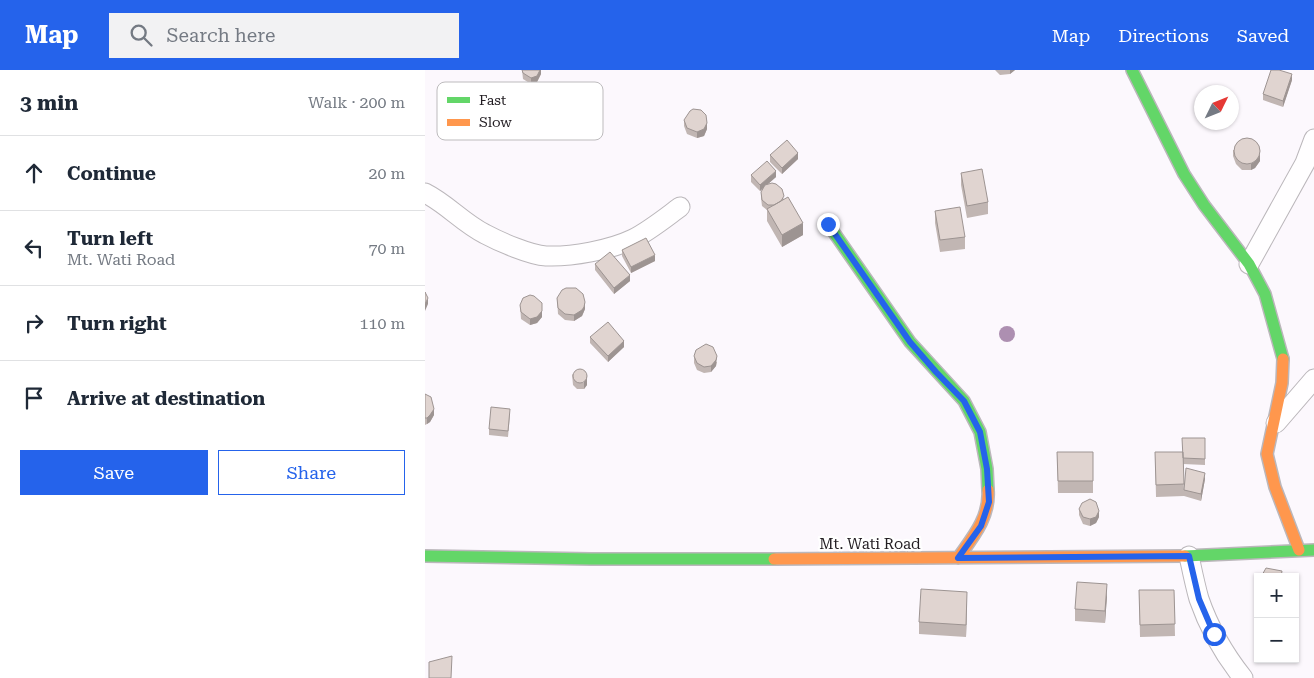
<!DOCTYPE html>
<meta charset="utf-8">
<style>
body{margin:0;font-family:"Roboto Serif",serif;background:#f2f2f3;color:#1f2937}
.controls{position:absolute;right:15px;bottom:15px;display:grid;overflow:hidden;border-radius:0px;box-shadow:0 1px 4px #0004}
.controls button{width:45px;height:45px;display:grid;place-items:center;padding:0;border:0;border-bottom:1px solid #e0e1e3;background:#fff;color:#1f2937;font:25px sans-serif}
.compass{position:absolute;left:769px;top:15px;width:45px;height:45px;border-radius:50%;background:#fff;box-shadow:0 1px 4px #0004;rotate:47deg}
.stop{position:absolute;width:15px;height:15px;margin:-11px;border:4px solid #2563eb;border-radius:50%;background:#fff}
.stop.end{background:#2563eb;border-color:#fff;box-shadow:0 1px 5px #0008}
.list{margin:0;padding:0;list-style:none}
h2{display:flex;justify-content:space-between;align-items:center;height:65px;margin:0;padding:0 20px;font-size:21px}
h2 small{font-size:16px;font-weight:400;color:#747a83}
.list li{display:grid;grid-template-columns:32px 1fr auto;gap:15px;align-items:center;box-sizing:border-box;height:75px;padding:0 20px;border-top:1px solid #e0e1e3}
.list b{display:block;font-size:19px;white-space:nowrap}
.list p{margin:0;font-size:16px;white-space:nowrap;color:#747a83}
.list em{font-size:16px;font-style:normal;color:#747a83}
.actions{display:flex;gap:10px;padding:15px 20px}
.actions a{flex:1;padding:11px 0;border:1px solid #2563eb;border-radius:0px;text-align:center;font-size:18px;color:#2563eb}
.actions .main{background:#2563eb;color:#fff}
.icon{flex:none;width:28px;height:28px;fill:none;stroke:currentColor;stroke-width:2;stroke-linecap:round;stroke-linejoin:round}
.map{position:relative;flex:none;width:889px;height:608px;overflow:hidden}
header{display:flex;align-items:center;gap:30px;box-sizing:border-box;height:70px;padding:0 25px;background:#2563eb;color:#fff}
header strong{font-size:24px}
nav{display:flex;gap:28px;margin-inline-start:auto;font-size:18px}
.search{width:350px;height:45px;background:#f2f2f3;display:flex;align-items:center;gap:12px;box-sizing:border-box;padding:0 18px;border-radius:0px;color:#747a83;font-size:19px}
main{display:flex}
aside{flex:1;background:#fff}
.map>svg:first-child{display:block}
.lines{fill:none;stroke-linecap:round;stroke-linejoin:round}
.street-casing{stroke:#bbb7bb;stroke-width:21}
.fast-casing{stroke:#bbb7bb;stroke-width:14}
.slow-casing{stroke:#bbb7bb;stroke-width:14}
.street{stroke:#fffeff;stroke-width:19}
.fast{stroke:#63d668;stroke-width:11}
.slow{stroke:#ff974d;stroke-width:11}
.tree{fill:#ad8fb1}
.wall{fill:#c1b6b3}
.shaded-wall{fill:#9d9492}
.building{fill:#e0d4d0;stroke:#9d9492}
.route{stroke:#2563eb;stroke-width:6}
.labels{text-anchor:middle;stroke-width:4.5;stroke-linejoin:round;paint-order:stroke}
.street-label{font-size:15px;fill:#221d22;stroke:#fff}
.key{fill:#fff;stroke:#bdbbbd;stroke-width:1}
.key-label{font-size:14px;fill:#221d22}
</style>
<header>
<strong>Map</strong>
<div class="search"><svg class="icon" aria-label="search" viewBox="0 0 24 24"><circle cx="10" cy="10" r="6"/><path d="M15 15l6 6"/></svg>Search here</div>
<nav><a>Map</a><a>Directions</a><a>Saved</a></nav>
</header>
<main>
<aside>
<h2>3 min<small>Walk · 200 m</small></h2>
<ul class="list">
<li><svg class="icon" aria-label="ahead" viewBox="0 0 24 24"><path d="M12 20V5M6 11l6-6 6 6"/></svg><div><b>Continue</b></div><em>20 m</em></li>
<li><svg class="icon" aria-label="left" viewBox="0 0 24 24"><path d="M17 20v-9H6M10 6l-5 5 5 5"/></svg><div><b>Turn left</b><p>Mt. Wati Road</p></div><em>70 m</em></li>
<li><svg class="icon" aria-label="right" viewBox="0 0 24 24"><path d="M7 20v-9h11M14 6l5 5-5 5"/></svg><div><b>Turn right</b></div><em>110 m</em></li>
<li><svg class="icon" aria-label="arrive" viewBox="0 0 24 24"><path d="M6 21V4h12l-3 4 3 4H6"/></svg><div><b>Arrive at destination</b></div></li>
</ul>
<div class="actions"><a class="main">Save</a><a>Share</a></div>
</aside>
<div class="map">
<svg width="889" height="608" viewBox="0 0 889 608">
<rect width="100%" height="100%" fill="#fcf8fd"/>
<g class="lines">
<defs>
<path id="street" d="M0,123c22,11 38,30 60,41 15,8 45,21 61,22 26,1 64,-6 87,-17 16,-8 32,-21 47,-32
M824,194l56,-101 9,-24
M851,353l38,-44
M764,486c3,14 6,29 10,43 10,29 25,55 44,79"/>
<path id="fast" d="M707,0l52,104 20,31 45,59 16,30 18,65
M403,154l82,118 54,59 16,31 7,37 1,21
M0,486l166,3h183
M760,486l129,-6"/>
<path id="slow" d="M858,289l-1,24 -15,71 8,33 24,63
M533,488c15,-21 32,-41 30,-68
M349,489l411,-3"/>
</defs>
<use href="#street" class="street-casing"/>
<use href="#fast" class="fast-casing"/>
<use href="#slow" class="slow-casing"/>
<use href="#street" class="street"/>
<use href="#fast" class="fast"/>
<use href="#slow" class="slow"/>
</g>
<circle class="tree" cx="582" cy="264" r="8"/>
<path class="wall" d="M97,0h19v4l-4,8 -6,2 -8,-5z
M570,0h20l-5,4 -10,1z
M867,10l-9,27 -20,-7v-6z
M102,26l33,18 -23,11 -10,-23z
M259,50l23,9 -3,7 -7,2 -10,-4 -3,-8z
M808,80h27v11l-5,7 -4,2h-9l-6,-6 -3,-8z
M345,85l28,4 -16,15 -12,-12z
M536,103l27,29v12l-21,4 -6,-33z
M326,105l25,2 -8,7 16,15 19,36 -21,12 -15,-26v-11l-5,-4 -1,-8v-6l2,-4 -3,3 -9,-9z
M510,141l30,26v12l-25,3 -5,-29z
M197,180l33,11 -24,12 -9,-17z
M170,194l35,17 -16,13 -19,-24z
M132,228l28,11 -3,7 -8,5 -9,-1 -7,-6z
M95,235l22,12 -5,6 -7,2 -9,-6z
M165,267l34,10 -16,15 -18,-19z
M269,286l23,6 -1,4 -5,6 -7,1 -7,-3 -3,-7z
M147,304l15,11 -3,4h-7l-4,-4z
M0,324l9,21 -4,7 -3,2 -2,1z
M85,345l-2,22 -19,-2v-6z
M780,368v27l-22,-1 1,26 21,-11 -4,22 -17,-5 -28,1 -1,-45h27z
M632,382h36v41h-35z
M654,439l20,8 -3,6 -6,3 -7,-2 -4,-9z
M714,520h35l1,46 -35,1z
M682,526l-2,27 -30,-2v-12z
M542,534l-1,33 -47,-3v-12z"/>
<path class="shaded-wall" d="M115,0h1v4l-4,8 -6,2v-6z
M585,0h5l-5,4z
M867,4v6l-9,27v-6z
M135,38v6l-23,11v-7z
M282,53v6l-3,7 -7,2v-6z
M373,83v6l-16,15v-6z
M835,84v7l-5,7 -4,2v-6z
M351,101v6l-16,14v-6z
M378,153v12l-21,12v-12z
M230,185v6l-24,12v-6z
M205,205v6l-16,13v-6z
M3,228v6l-3,7v-7z
M160,232v7l-3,7 -8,5v-6z
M117,241v6l-5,6 -7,2v-6z
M199,271v6l-16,15v-6z
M292,286l-1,10 -5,6v-6z
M162,304v11l-3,4v-7z
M9,339v6l-4,7 -3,2v-6z
M780,403v6l-4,22v-7z
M674,441v6l-3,6 -6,3v-7z
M682,514v12l-2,27v-12z
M542,522v12l-1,33v-12z"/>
<path class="building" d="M97,0h18l-3,6 -6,2 -8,-5z
M846,0h8l13,4 -9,27 -20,-7z
M268,39l8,1 5,5 1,8 -3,6 -7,3 -10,-4 -3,-8 6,-9z
M809 81a13 13 0 1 1 26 0a13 13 0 1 1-26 0Z
M362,70l11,13 -16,15 -12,-13z
M342,91l9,10 -16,14 -9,-10z
M557,99l6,33 -21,4 -6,-33z
M347,113l4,1 6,5 2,7 -3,5 -7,4h-6l-6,-5 -1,-8 4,-7z
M363,127l15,26 -21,12 -15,-26z
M535,137l5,30 -25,3 -5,-29z
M221,168l9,17 -24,12 -9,-17z
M185,182l20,23 -16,13 -19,-24z
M141,218h10l7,6 2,8 -1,5 -2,3 -8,5 -9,-1 -7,-6 -1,-10 5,-8z
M0,222l3,6 -3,6z
M105,225l4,1 8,7v8l-5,6 -7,2 -9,-7 -1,-7 3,-7z
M183,252l16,19 -16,15 -18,-19z
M281,274l7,3 4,9 -1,4 -5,6 -7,1 -7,-4 -3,-7 2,-6z
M148 306a7 7 0 1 1 14 0a7 7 0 1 1-14 0Z
M0,324l6,3 3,12 -4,6 -3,3h-2z
M66,337l19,2 -2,22 -19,-2z
M757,368h23v21l-22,-1z
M632,382h36v29h-35z
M730,382h28l1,32 -28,1z
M761,398l19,5 -4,21 -17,-4z
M665,429l6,3 3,9 -3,6 -6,2 -7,-2 -4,-8 3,-6z
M841,498l16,3 -1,6h-20z
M652,512l30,2 -2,27 -30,-2z
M496,519l46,3 -1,33 -47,-3z
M714,520h35l1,34 -35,1z
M27,586l-1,22h-22v-16z"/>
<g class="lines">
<path class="route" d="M403,154l82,118 26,30 28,29 16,31 7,37 2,33 -8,24 -23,32 231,-2 10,43 15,35"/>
</g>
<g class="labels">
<g class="street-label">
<text x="445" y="479">Mt. Wati Road</text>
</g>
</g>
<rect x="12" y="12" width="166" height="58" rx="8" class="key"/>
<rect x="22" y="27" width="23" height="6" fill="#63d668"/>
<rect x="22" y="49" width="23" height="7" fill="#ff974d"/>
<g class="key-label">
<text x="54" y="35">Fast</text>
<text x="54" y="57">Slow</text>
</g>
</svg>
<div class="controls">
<button>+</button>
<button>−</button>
</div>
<svg class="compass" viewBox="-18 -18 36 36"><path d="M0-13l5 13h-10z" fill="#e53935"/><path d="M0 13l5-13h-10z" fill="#747a83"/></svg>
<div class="stop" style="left:789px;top:564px"></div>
<div class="stop end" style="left:403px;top:154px"></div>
</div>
</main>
